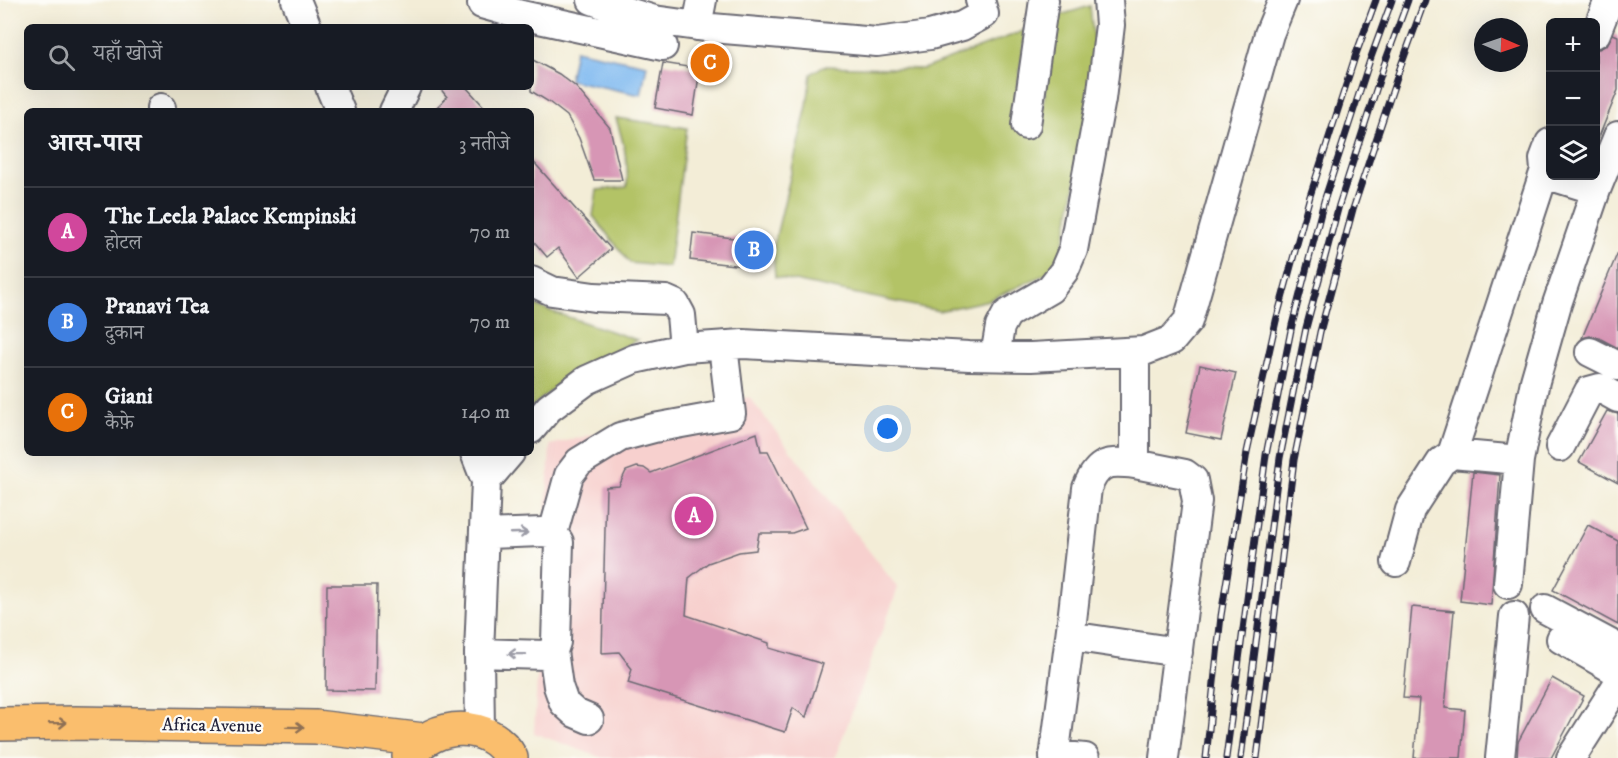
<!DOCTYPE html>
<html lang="hi">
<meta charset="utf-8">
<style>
body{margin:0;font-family:"IM FELL DW Pica","Noto Serif Devanagari",serif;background:#20242c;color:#f1f3f6}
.controls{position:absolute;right:18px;top:18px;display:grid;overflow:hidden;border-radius:9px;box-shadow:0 6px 24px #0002}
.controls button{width:54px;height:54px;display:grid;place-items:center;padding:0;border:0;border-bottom:2px solid #363941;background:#171b24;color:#f1f3f6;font:30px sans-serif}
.compass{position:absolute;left:1474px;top:18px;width:54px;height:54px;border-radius:50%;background:#171b24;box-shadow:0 6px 24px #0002;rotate:92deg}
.you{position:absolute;left:888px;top:429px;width:21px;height:21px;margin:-15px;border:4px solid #fff;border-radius:50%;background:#1a73e8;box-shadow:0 0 0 9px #1a73e833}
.badge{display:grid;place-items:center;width:39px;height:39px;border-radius:50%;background:#1f6fb2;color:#fff;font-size:20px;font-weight:700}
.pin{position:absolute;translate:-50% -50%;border:3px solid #fff;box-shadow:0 2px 6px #0006}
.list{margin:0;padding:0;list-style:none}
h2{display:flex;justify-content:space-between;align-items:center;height:78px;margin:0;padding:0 24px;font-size:26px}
h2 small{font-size:20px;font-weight:400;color:#9ea1a6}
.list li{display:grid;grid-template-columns:39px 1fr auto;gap:18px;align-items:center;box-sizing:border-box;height:90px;padding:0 24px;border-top:2px solid #363941}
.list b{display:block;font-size:22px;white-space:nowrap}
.list p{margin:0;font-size:20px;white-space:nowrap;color:#9ea1a6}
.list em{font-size:20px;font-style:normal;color:#9ea1a6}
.icon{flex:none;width:33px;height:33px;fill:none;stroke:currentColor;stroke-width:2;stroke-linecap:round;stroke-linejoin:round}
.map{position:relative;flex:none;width:1618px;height:758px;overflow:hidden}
.search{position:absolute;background:#171b24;box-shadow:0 6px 24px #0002;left:24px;top:24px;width:510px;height:66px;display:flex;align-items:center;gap:15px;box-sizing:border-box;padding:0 21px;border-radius:9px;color:#9ea1a6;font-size:22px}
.panel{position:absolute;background:#171b24;box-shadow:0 6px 24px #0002;left:24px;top:108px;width:510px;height:348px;border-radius:9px}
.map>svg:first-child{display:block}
.built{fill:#f7d0ce}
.green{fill:#b3c366;stroke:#6a7250;stroke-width:1.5}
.water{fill:#7fb9f0;stroke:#506e96;stroke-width:1.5}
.building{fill:#d796b5}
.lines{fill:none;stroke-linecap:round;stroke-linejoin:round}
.minor-casing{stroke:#6b6972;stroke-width:32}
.major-casing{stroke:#6b6972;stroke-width:36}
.minor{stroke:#fff;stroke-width:28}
.major{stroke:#fabe6d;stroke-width:33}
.rail-casing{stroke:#22223b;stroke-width:7}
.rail{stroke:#fdfcf7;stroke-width:4.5;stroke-dasharray:14;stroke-linecap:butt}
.oneway{stroke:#9c9ca7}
.oneway2{stroke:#8e7054}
.labels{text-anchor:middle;stroke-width:4.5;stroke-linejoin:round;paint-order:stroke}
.street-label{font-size:18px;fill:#22223b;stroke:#fdfcf7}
</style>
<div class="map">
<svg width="1618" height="758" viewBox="0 0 1618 758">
<rect width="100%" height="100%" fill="#fdfcf7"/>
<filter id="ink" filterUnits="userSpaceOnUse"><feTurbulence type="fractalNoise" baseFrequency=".0167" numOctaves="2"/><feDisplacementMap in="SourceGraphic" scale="12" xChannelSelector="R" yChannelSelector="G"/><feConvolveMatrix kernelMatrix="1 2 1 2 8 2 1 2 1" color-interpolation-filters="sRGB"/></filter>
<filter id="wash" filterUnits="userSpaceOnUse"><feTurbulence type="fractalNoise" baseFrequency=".008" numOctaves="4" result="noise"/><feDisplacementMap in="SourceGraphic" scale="24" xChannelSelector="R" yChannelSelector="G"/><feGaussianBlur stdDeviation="1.35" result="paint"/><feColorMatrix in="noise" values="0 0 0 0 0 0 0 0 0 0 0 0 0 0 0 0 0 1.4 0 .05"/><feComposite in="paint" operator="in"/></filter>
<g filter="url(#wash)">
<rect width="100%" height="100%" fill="#f3edd7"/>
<path class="built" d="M749,397l149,191 -63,170h-233l-68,-25 16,-288z"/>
<path class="green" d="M1090,6l7,66 -38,196 -70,32 -50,11 -164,-34 -2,-28 34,-143 4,-32 12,-8 100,3 103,-39 -14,97 27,5 18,-116z
M616,118l71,10 -18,139 -39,-4 -37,-47 4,-26 30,-3c2,-25 -4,-46 -11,-69z
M531,303l16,7 90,30 -71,37 -35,31z"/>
<path class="water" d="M575,50l72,15 -6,30 -72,-15z"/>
<g id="blocks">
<path class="building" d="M1613,34l5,2v54l-22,54v-95h3l8,-4z
M531,59l28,15 17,13 34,41 12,52h-28l-15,-42 -12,-22 -18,-14 -18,-11z
M663,63l37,6 -7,46 -38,-7z
M439,87h27l22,24h-55l14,-14z
M531,159l80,90 -32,28 -21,-29 -11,9 -16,-19z
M693,233l72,9 -4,26 -71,-8z
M1618,252v96l-21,-11 -7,-1 -8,2z
M1200,365l36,8 -15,67 -35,-7z
M1607,411l11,3v69l-39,-21z
M757,433l4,18h7l38,77 -14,5h-33l-3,17 -17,2 -17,6 -14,5 -9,7 -10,8 -3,37 83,28v5l54,16 -17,53 -13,-9 -8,24 -157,-49 4,-14 -13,-17 -17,1 4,-166 13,-1 7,-15 11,-4 7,1 7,5z
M1473,472l27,3 -9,130 -31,-4z
M1588,525l30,16v84l-65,-35z
M327,585h50l-2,106 -49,-1z
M1412,607l42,4 -9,97 20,2 -4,48h-47l5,-59 -16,-1z
M1552,678l32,18 -33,62h-34l1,-16z"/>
</g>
</g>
<g filter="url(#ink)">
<use href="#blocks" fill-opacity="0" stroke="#6b6972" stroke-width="1.5"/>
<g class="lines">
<defs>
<path id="minor" d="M296,0l11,27
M592,0l16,6 46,14 58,8 165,14 53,-7 32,-9 22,-12 -4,-14
M482,4l39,11 142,31
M697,26l5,-26
M1596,33l13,-33
M330,87l10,24
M161,111v-3
M394,111l12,-24
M1026,125l18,-125
M1545,170l6,6 45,14 22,-54
M531,281l21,10 42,6 72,3 9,4 6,11 3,33
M1590,352l28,14
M995,356l5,-29 7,-13 43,-25 14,-18 9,-21 28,-151 9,-74 -2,-25
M531,429l18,-21 38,-28 47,-21 50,-11 59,-4 226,12 62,1 113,-6 28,-11 16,-19 81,-287 14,-34
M1560,447l29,-56 11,-3 18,10
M475,453l11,28 -7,172 1,79
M1452,454l93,-284 -1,-11 6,-16
M1135,464l50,10 8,6 4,21 -33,257
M486,481l24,-28
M485,534l57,-2 11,1
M1396,562l14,-52 31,-48 11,-8 67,6
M1508,584l11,-124 16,-79 22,-77 39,-114
M1545,609l73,39
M1070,636l108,16
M1561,639l57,33
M479,653l67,2 7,-4
M589,719l-14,-6 -11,-10 -6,-17 -5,-35 3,-9 3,-100 -6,-9 16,-58 10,-13 41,-25 34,-9 77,-14 -8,-68
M1054,755l31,3
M1054,758l18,-137 15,-133c11,-27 21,-27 48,-24v-112
M1500,758l14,-142
M1571,758l47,-74"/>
<path id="major" d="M0,724l76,-1 240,4 108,13
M409,756c24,-35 81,-37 102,2"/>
</defs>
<use href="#minor" class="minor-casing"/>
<use href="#major" class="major-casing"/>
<use href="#minor" class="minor"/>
<use href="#major" class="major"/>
<defs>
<path id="rail" d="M1206,758l15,-142 26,-164 29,-131 34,-125 46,-142 20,-54
M1226,758l40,-303 26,-130 32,-124 46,-141 22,-60
M1241,758l39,-300 26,-130 33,-123 45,-140 24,-65
M1257,758l37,-298 26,-128 33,-123 46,-138 26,-71"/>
</defs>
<use href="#rail" class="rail-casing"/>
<use href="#rail" class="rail"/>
</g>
<defs><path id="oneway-shaft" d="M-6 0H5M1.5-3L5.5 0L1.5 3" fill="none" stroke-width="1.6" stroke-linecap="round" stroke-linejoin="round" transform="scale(1.5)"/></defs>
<g class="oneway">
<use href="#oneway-shaft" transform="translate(519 533) rotate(-2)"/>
<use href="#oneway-shaft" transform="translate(517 654) rotate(-179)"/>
</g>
<g class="oneway2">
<use href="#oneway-shaft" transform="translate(58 723) rotate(-1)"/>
<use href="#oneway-shaft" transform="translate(295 727) rotate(1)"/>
</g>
</g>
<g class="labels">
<g class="street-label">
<text transform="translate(212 725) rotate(1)" y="6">Africa Avenue</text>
</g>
</g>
</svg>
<div class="controls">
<button>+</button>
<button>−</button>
<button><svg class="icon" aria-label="layers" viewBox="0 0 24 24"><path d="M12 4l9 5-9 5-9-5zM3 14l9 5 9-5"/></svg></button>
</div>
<svg class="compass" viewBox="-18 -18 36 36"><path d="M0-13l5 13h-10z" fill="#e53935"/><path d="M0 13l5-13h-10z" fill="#9ea1a6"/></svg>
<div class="you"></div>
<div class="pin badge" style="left:694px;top:516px;background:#d1479c">A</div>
<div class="pin badge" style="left:754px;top:250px;background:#3f7fe0">B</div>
<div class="pin badge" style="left:710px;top:63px;background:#e8710a">C</div>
<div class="search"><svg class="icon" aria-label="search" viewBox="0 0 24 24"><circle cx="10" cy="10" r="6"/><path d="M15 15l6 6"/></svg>यहाँ खोजें</div>
<section class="panel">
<h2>आस-पास<small>3 नतीजे</small></h2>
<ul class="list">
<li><span class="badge" style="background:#d1479c">A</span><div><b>The Leela Palace Kempinski</b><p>होटल</p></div><em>70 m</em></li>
<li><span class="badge" style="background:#3f7fe0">B</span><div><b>Pranavi Tea</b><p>दुकान</p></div><em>70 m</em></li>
<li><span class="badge" style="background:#e8710a">C</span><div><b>Giani</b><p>कैफ़े</p></div><em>140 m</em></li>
</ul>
</section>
</div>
